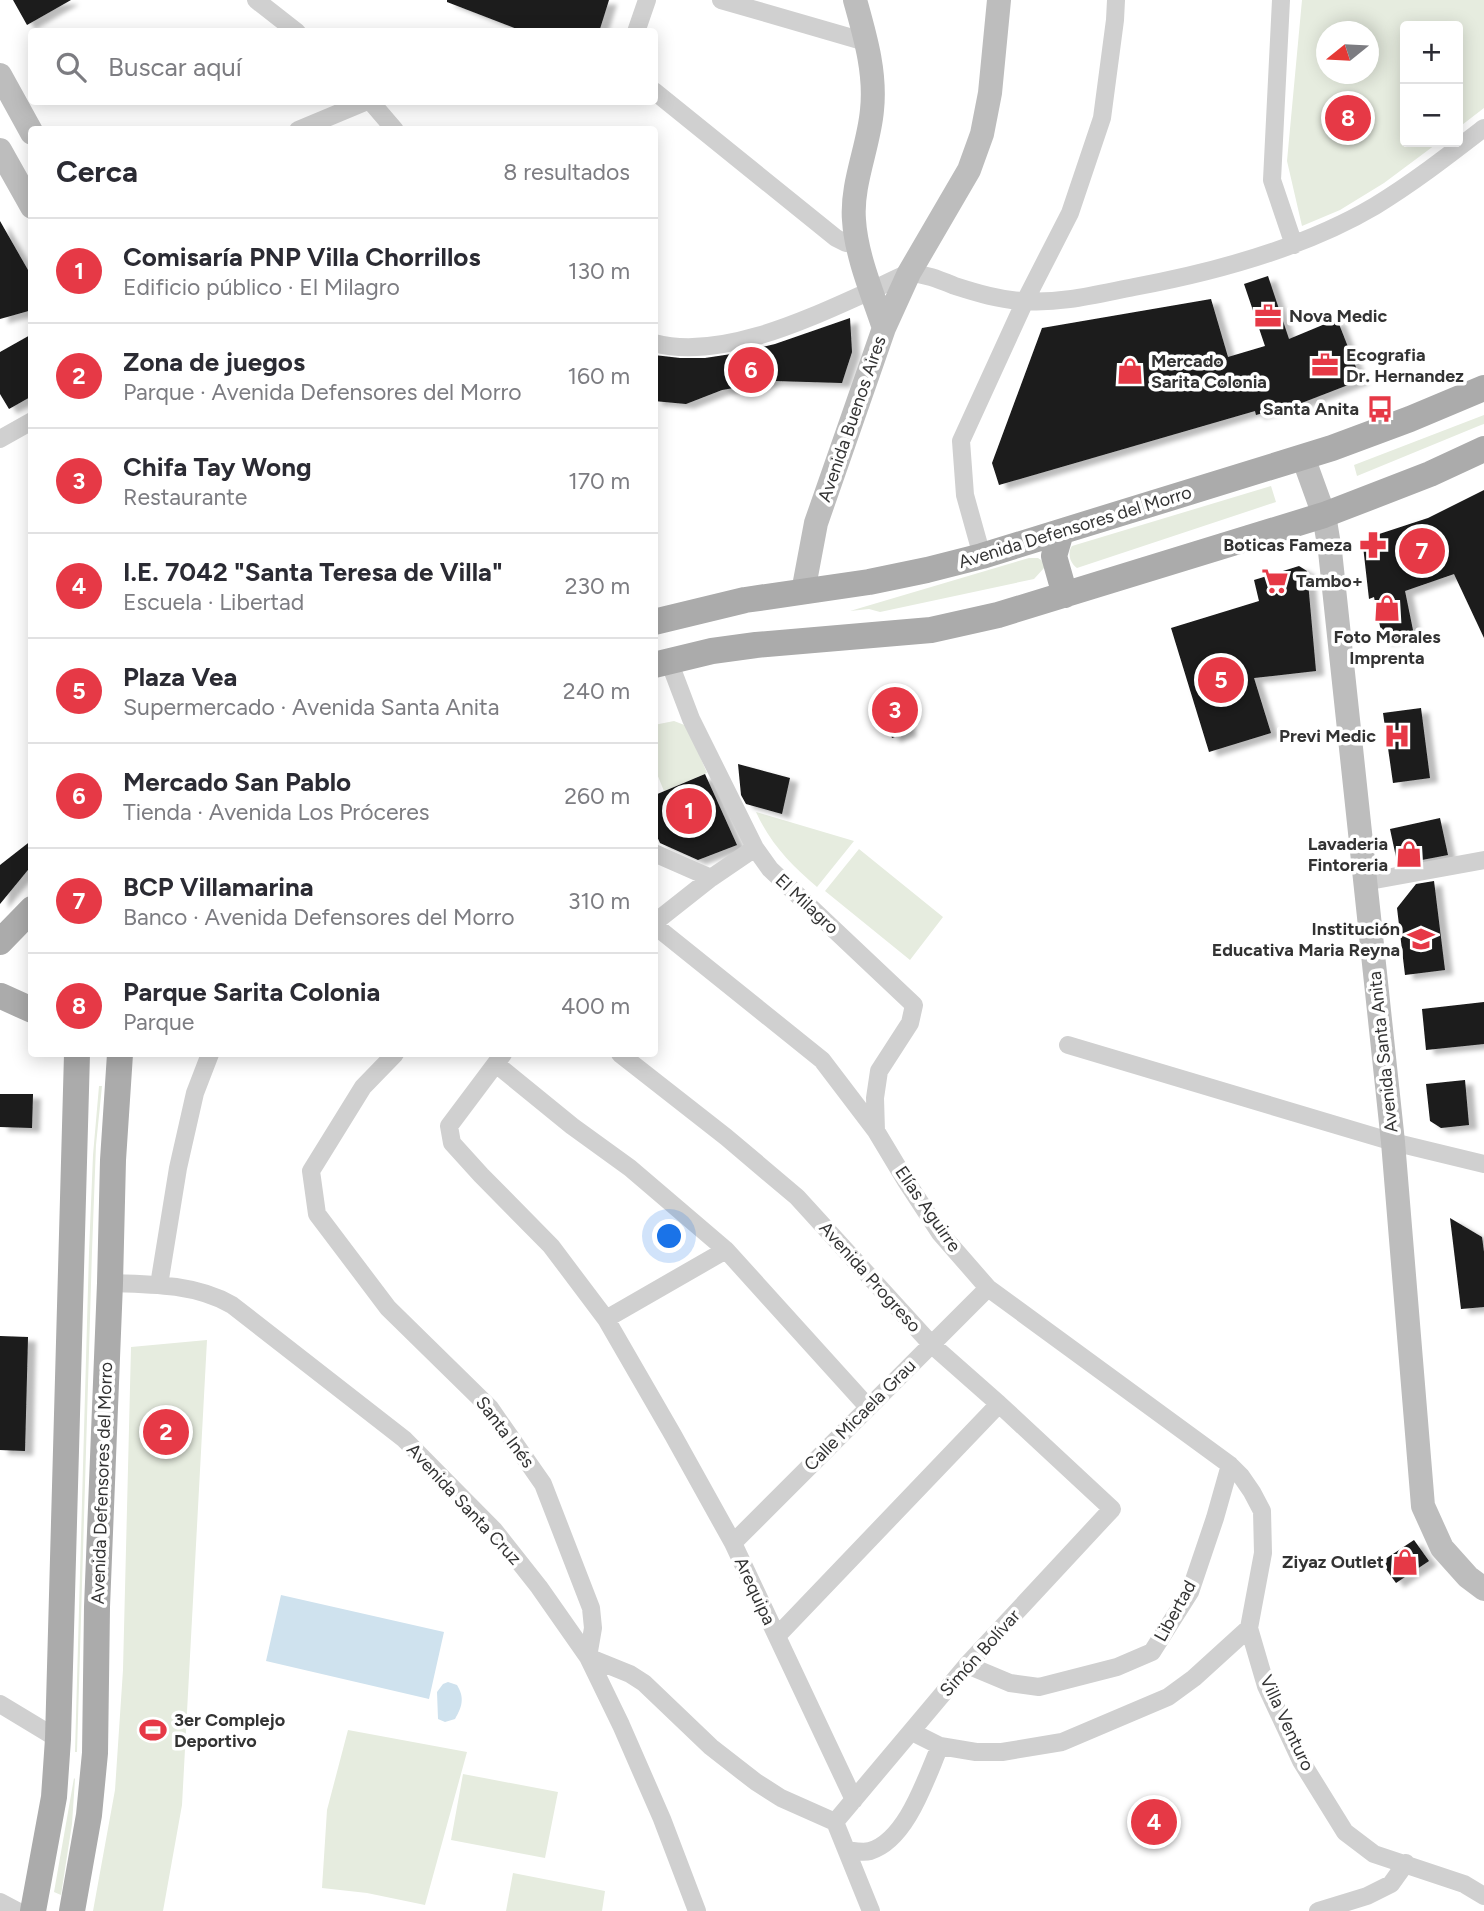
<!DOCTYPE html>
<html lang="es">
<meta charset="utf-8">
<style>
body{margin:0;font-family:Figtree,sans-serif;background:#f7f7f7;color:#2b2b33}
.controls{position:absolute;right:21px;top:21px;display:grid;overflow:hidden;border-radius:7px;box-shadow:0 4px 18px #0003}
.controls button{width:63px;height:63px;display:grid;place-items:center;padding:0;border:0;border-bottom:2px solid #e1e1e2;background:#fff;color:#2b2b33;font:35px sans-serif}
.compass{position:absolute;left:1316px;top:21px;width:63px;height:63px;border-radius:50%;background:#fff;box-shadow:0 4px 18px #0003;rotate:252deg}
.you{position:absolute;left:670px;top:1237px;width:24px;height:24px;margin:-18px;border:5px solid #fff;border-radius:50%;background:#1a73e8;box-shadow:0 0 0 10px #1a73e833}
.badge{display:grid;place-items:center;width:46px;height:46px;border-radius:50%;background:#e63946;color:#fff;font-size:23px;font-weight:700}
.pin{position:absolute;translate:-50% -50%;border:4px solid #fff;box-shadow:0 2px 7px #0006}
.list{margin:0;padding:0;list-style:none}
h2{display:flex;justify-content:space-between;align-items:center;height:91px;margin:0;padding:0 28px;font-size:30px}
h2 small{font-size:23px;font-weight:400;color:#7c7c81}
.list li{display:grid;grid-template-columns:46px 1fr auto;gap:21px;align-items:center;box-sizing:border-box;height:105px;padding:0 28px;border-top:2px solid #e1e1e2}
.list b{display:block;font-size:26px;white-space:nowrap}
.list p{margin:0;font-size:23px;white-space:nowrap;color:#7c7c81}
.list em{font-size:23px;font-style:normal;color:#7c7c81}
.icon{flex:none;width:38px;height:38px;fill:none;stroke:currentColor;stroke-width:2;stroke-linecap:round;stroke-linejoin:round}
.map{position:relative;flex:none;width:1484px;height:1911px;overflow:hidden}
.search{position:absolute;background:#fff;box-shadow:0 4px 18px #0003;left:28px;top:28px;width:630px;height:77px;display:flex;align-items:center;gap:18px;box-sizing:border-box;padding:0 24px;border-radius:7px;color:#7c7c81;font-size:26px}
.panel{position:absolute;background:#fff;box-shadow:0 4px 18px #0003;left:28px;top:126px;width:630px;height:931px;border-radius:7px}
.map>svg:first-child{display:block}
.green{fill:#e6ecdf;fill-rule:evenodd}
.water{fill:#cfe2ee}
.building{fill:#1a1a1a;filter:url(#shadow)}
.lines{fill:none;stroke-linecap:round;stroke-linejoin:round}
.street{stroke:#d0d0d0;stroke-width:18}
.secondary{stroke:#bdbdbd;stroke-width:24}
.primary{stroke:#ababab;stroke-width:26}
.labels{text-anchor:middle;stroke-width:7;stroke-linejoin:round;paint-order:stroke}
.poi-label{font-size:18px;font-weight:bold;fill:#333;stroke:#fff;text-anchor:end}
.street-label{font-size:18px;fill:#333;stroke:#fff}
</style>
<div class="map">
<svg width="1484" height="1911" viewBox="0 0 1484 1911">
<defs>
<filter id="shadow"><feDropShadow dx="8" dy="4.5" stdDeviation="2" flood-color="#0004"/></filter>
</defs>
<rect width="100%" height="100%" fill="#fff"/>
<path class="green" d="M1302,0h182v108l-26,20v-102h-53v116h34l-55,41 -44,27 -38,16 -15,-65zM1326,32h42v42h-42z
M1484,415v9l-3,1 -124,51 -3,-11z
M1271,486l5,16 -199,66c-7,-5 -10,-15 -5,-22z
M1029,558h9l6,4v6l-10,11 -154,33 -11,-3 -19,2z
M674,721l13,5 20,47 -43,18 -9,-22 -1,-44z
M756,812l98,29 -37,46c-26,-22 -47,-44 -61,-75z
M859,849l84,68 -33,43 -85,-69z
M99,1086h3l-6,59 -4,106 -15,501h-2l14,-500 4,-97z
M207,1340l-25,465 -19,106h-70l22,-121 8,-120 8,-323z
M348,1730l119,22 -42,153 -58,-12 -45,-5 5,-78z
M463,1774l95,18 -13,66 -94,-18z
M74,1778l1,1 -3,45 -11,71 -7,-3z
M513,1873l92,18 -3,20h-96z"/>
<path class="water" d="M281,1595l163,37 -15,67 -163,-38z
M448,1682l9,3c8,13 5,22 -2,34l-10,3 -7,-3 -1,-27 6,-8z"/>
<path class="building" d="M13,0h58l-44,25z
M447,0h162l-10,32h-74l-78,-30z
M0,221l32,56v33l-32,9z
M1268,276l21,63 48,-20 24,61 -75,29 -1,-2 -29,8 -1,-4 -256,74 -7,-22 50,-135 169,-29 17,58 37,-11 -21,-62z
M850,318l2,34 -10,31 -67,-2 -53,9 -36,14 -32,-3v-46l26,3h25l33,-5 37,-9z
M32,334v62l-23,13 -9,-15v-42z
M1484,490v148l-30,-64 -49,17 9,44 -31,6 -9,-44 -5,2 -6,-53 7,-9 58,-19z
M1299,566l8,5 9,100 -62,7 17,55 -62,19 -38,-124 88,-27 -5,-21z
M899,701l10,31 -17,6 -10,-31z
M1421,708l9,70 -37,5 -10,-70z
M738,764l52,14 -8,36 -36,-10 -5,-9z
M705,774l32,71 -39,15 -38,-17 -6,-13 1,-35z
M1440,818l8,37 -42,8 -10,-6 -6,-28z
M32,840v25l-32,39v-39z
M1434,881l11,89 -40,5 -8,-67 19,-24z
M1484,1002v42l-58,6 -4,-41z
M1465,1080l4,45 -28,3 -11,-7 -4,-37z
M0,1094h33l-1,34 -32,-1z
M1450,1218l32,19 2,15v55l-23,2z
M0,1336l28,1 -3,114 -25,-1z
M1414,1540l15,21 -33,22 -15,-21z"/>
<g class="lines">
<path class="street" d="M256,0l41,32
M721,0l145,42
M1281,0l-9,180 22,65
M636,32l11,-32
M654,91l182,147 10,5 12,1
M371,102l24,28
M298,130l67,-28
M654,343c67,18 156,-25 216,-52 14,-6 26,-13 39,-18 17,1 31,7 46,13 22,7 45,14 68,15 37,3 75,-7 111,-14 81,-15 170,-39 241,-81 38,-23 74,-51 109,-78
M0,439l32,-18
M982,556l-17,-61 -4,-54 64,-140 45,-88 32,-95 13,-98 1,-20
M669,661l22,58 64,129 15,21 144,136 -4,18 -31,48 -4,27 1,33
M654,853l57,25
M1364,882l120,-22
M654,923l57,-45 44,-30
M654,925l168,135 54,71 30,50 34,52 48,55 242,177 11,11 11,16 10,19 1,42 -14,75 17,58 35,75 44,71 29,22 90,30 20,12
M1068,1045l325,97 91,22
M395,1054l-32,33 -52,84 6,43 71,94 102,100 53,76 48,124 2,20 -5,29 42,17 14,9 67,64 45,35 25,16 54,24 132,-157 145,-156 -113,-105 -68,-60 -134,-147 -71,-60 -106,-83
M503,1054l-54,72 3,17 29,32 70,71 55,73 67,116 60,108 121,257
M496,1064l76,62 58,42 96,82 142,157
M110,1283c41,1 86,1 122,22l172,134 90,91 45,57 49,70 33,68 41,94 35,92
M159,1285l19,-117 17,-75 15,-39
M606,1319l120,-69
M733,1543l255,-255
M777,1636l222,-232
M967,1665l43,18 29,4 78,-20 35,-15 38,-60 25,-74 15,-53
M0,1704l58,35
M912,1732l28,14 36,6h26l60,-10 106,-45 26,-19 55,-50
M835,1822l36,89
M847,1850c7,1 16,3 23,1 37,-11 56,-73 70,-105
M0,1902l17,9
M1318,1911l49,-15 24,-12 15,-21"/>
<path class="secondary" d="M855,0c10,36 21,72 17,110 -3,36 -21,74 -18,110 2,35 19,75 30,108
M0,75l32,58
M0,150l32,57
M1303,457l21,58 6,36 63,591 30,364 19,42 26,29 16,12
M803,592l13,-69 68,-195 25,-55 60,-103 13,-36 8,-41 9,-93"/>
<path class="primary" d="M1061,532l-7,24 11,39
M654,622l91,-22 124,-18 58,-12 55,-14 350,-108 78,-29 74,-31
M654,665l58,-14 44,-6 175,-15 67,-15 326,-100 106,-41 54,-25
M0,942l32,-33
M1,996l31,14
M33,1911l21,-114 4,-58 19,-685
M72,1911l17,-96 6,-62 2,-146 13,-324 3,-123 7,-106"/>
</g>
<defs>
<symbol id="office-bare" viewBox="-9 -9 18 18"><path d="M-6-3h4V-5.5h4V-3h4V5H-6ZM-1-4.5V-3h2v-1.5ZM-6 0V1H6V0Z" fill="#e63946" stroke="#fff" stroke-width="2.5" paint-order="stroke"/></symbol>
<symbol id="shop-bare" viewBox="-9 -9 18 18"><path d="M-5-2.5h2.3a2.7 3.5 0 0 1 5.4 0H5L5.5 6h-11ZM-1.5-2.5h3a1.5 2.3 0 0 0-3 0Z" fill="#e63946" stroke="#fff" stroke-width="2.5" paint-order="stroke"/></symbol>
<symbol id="bus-bare" viewBox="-9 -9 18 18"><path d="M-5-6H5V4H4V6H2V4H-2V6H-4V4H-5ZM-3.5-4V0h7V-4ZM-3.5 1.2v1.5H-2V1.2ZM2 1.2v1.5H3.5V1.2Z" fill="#e63946" stroke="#fff" stroke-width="2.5" paint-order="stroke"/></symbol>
<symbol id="pharmacy-bare" viewBox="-9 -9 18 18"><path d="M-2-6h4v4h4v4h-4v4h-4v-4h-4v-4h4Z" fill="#e63946" stroke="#fff" stroke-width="2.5" paint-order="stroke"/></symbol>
<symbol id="supermarket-bare" viewBox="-9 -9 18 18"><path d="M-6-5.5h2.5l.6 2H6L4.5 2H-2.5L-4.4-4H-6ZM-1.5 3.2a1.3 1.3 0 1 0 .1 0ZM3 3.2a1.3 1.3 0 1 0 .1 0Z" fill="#e63946" stroke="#fff" stroke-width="2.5" paint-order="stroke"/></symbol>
<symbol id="hospital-bare" viewBox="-9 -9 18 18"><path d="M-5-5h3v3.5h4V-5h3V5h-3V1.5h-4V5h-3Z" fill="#e63946" stroke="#fff" stroke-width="2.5" paint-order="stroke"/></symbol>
<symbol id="school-bare" viewBox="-9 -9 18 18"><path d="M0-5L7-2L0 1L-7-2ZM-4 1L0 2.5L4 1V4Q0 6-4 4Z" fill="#e63946" stroke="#fff" stroke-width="2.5" paint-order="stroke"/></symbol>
<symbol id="stadium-bare" viewBox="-9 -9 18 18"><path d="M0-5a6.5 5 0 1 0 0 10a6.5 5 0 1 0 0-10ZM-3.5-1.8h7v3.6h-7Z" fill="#e63946" stroke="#fff" stroke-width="2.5" paint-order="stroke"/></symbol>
</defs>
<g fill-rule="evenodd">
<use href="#office-bare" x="1249" y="297" width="38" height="38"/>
<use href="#office-bare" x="1306" y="346" width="38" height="38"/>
<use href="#shop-bare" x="1111" y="352" width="38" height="38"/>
<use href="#bus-bare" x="1361" y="390" width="38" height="38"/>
<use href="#pharmacy-bare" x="1354" y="526" width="38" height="38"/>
<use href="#supermarket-bare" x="1256" y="562" width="38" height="38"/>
<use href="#shop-bare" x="1368" y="589" width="38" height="38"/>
<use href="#hospital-bare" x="1378" y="717" width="38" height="38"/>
<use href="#shop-bare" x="1390" y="835" width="38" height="38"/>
<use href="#school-bare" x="1402" y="920" width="38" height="38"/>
<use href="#shop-bare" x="1386" y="1543" width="38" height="38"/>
<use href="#stadium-bare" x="134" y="1711" width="38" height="38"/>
</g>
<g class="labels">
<g class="poi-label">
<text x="1289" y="322" text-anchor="start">Nova Medic</text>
<text x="1346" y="361" text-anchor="start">Ecografia<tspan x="1346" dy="21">Dr. Hernandez</tspan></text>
<text x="1151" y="367" text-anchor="start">Mercado<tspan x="1151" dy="21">Sarita Colonia</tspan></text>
<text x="1359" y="415">Santa Anita</text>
<text x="1352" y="551">Boticas Fameza</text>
<text x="1296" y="587" text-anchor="start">Tambo+</text>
<text x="1387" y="643" text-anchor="middle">Foto Morales<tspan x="1387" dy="21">Imprenta</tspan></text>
<text x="1376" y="742">Previ Medic</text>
<text x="1388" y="850">Lavaderia<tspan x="1388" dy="21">Fintoreria</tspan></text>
<text x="1400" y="935">Institución<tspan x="1400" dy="21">Educativa Maria Reyna</tspan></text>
<text x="1384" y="1568">Ziyaz Outlet</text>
<text x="174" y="1726" text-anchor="start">3er Complejo<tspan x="174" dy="21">Deportivo</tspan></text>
</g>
<g class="street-label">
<text transform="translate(852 419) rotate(-71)" y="6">Avenida Buenos Aires</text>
<text transform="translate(1075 527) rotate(-17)" y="6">Avenida Defensores del Morro</text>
<text transform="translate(807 904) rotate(43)" y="6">El Milagro</text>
<text transform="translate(1383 1052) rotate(-96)" y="6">Avenida Santa Anita</text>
<text transform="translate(928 1209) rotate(55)" y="6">Elías Aguirre</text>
<text transform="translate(870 1277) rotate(48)" y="6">Avenida Progreso</text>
<text transform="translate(860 1415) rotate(-45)" y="6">Calle Micaela Grau</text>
<text transform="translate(505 1432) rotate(53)" y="6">Santa Inés</text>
<text transform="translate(102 1483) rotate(-88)" y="6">Avenida Defensores del Morro</text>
<text transform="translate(464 1504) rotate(47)" y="6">Avenida Santa Cruz</text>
<text transform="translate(755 1591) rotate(65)" y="6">Arequipa</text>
<text transform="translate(1175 1611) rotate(-61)" y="6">Libertad</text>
<text transform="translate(980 1653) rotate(-48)" y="6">Simón Bolívar</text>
<text transform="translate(1287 1723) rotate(65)" y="6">Villa Venturo</text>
</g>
</g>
</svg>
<div class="controls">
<button>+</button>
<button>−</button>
</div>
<svg class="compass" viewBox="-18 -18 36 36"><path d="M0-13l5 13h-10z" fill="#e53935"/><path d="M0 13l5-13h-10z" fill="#7c7c81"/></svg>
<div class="you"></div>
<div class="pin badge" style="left:689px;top:811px">1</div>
<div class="pin badge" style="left:166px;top:1432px">2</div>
<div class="pin badge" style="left:895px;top:710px">3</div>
<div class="pin badge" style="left:1154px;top:1822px">4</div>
<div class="pin badge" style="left:1221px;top:680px">5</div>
<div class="pin badge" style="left:751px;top:370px">6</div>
<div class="pin badge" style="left:1422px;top:551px">7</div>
<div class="pin badge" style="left:1348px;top:118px">8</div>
<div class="search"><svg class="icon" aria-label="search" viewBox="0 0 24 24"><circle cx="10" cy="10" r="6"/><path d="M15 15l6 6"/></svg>Buscar aquí</div>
<section class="panel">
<h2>Cerca<small>8 resultados</small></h2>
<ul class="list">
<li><span class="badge">1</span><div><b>Comisaría PNP Villa Chorrillos</b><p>Edificio público · El Milagro</p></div><em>130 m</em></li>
<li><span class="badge">2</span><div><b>Zona de juegos</b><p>Parque · Avenida Defensores del Morro</p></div><em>160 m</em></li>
<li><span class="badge">3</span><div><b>Chifa Tay Wong</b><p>Restaurante</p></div><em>170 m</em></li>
<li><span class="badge">4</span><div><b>I.E. 7042 &quot;Santa Teresa de Villa&quot;</b><p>Escuela · Libertad</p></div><em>230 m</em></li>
<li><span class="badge">5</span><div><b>Plaza Vea</b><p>Supermercado · Avenida Santa Anita</p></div><em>240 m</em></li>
<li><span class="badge">6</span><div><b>Mercado San Pablo</b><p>Tienda · Avenida Los Próceres</p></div><em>260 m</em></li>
<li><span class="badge">7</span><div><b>BCP Villamarina</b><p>Banco · Avenida Defensores del Morro</p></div><em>310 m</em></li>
<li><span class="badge">8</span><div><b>Parque Sarita Colonia</b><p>Parque</p></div><em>400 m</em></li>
</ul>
</section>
</div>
